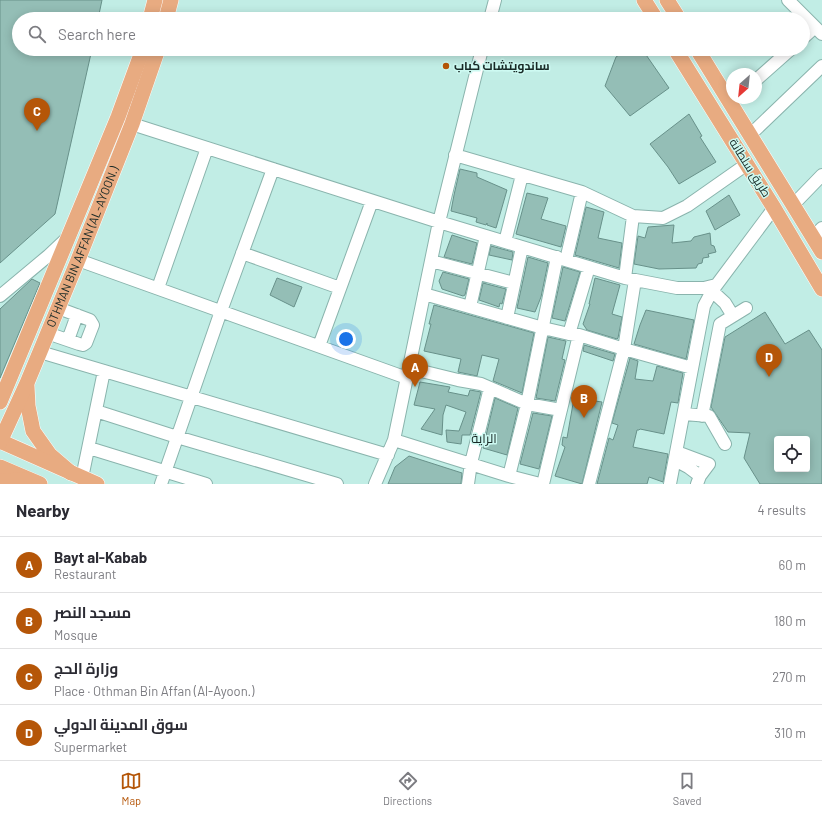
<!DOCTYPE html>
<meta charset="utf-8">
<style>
body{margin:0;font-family:Barlow,Cairo,sans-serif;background:#f2f2f3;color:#2b2b33}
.controls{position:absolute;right:12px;bottom:12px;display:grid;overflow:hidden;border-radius:4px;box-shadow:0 2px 10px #0003}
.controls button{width:36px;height:36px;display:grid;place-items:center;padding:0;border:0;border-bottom:1px solid #e1e1e2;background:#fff;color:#2b2b33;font:20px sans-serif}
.compass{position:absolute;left:726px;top:68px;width:36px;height:36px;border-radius:50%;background:#fff;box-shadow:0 2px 10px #0003;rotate:207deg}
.you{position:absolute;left:346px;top:339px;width:14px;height:14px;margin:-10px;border:3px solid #fff;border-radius:50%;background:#1a73e8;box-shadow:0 0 0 6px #1a73e833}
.badge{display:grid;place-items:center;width:26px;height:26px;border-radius:50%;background:#b55608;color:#fff;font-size:13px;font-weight:700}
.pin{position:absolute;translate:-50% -33px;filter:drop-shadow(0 1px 2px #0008)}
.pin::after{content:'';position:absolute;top:21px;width:14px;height:12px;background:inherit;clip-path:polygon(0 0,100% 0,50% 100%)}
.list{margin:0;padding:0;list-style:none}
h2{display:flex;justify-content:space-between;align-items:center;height:52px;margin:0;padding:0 16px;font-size:17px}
h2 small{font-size:13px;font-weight:400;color:#7c7c81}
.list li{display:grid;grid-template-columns:26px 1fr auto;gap:12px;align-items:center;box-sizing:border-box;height:56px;padding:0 16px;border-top:1px solid #e1e1e2}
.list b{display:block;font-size:15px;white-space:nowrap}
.list p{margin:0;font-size:13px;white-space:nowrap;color:#7c7c81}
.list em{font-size:13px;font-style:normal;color:#7c7c81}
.icon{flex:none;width:22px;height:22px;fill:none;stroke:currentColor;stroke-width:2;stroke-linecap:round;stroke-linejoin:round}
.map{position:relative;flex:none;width:822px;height:484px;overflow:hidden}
.search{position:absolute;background:#fff;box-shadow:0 2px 10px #0003;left:12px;right:12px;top:12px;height:44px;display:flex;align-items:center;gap:10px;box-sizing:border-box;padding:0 14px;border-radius:22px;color:#7c7c81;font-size:15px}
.sheet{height:276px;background:#fff}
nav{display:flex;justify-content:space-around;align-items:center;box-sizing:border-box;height:56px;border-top:1px solid #e1e1e2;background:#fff;font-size:11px;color:#7c7c81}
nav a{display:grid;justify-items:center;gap:2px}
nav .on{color:#b55608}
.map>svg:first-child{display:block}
.building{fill:#94beb6;stroke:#68918a;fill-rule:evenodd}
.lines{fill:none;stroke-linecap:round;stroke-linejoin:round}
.minor-casing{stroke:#8ab4ad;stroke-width:14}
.major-casing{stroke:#fff;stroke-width:16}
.minor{stroke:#fff;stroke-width:12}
.major{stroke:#e8ab81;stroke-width:15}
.poi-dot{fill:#b55608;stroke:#cefaf2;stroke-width:1.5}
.labels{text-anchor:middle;stroke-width:3;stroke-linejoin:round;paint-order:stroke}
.poi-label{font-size:12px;font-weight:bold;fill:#182926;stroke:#cefaf2;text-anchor:start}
.street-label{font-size:12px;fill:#182926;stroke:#cefaf2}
.neighbourhood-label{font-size:13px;fill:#182926;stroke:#cefaf2}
</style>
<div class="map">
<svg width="822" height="484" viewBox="0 0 822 484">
<rect width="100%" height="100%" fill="#c1ede5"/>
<path class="building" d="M0,0h102l-4,19h-79v30h73l-37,165 -55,49z
M628,49h14l27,39 -39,28 -25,-30 11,-29z
M689,114l13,22 -2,1 16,25 -37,22 -11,-17 -18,-23z
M460,169l17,4v4l30,13 -11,38 -9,-3v-2l-1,2 -10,-3 1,-4 -26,-7 3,-16z
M527,193l21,5 -7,21 25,7 -5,21 -45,-13z
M729,195l11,20 -25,15 -9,-19z
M586,207l18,5 -6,26 24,5 -3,25 -44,-13z
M674,225l-2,18 19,-2 3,-4 16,-4 1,12 3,1 2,6 -8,2 1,3 -6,1 -1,5 -4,1 -2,4 -37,1 -25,-5 4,-28 7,2 3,-11z
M452,235l25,8 -5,21 -28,-7z
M491,246l22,6 -1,8 -23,-5z
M528,257l20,6 -7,34 -6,15 -18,-4z
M563,267l17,5 -15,49 -13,-3z
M443,272l26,7 -4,16 -2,1 -21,-7 -3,-8z
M277,278l25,9 -8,20 -24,-12z
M595,278l25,7 -8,29 10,3 -4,21 -1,1 -30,-9 -4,-6 7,-20h-1z
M32,279l8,4 -40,95v-69z
M483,283l23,6 -4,15 -2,-1 -1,4 -20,-7z
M434,305l100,28 -12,60 -29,-12 6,-22 -17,-4 -5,21 -19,-4 3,-13 -37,-8 7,-27h-2z
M646,310l48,10 -8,39 -52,-15 6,-19z
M765,312l20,32 24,-14 13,20v134h-62l-16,-26 6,-25 -22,-1 -17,-25 14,-70zM777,439h30v30h-30z
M548,337l18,4 -4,18 3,1 -10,41 -19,-3z
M584,345l31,9 -2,7 -30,-10z
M630,358l8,3 -3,18 18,2 4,-15 26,7 -5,30 -7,-1 -7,32 -24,-5 -1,1h-2l-4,17 35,7 -5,28 -14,-5 -2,7h-50l12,-46 4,2 5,-15 -6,-2z
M420,382l30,5 -2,5 20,4 2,-6 11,2 -11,43h-8l-1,9 -14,-2 -1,-12 13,1 7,-19 -20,-7 -3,10 -1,20 -21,-6 14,-20 -21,-4z
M495,398l23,10 -11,47 -24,-7z
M574,398l28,4 -20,82 -27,-8 10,-29 -3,-2 1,-8 4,1z
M533,413l19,3 -13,53 -19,-5z
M409,456l53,17 -1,11h-73l7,-17z"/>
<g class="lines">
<defs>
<path id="minor" d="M788,0l34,34
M490,19l5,-19
M803,38l12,-11
M756,80l35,-31
M132,124l307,98 186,56 52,10h27l12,-3
M750,135l72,-69
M455,155l127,37 51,24 30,2 24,-12 60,-42
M793,205l29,-30
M813,237l9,-9
M505,242l17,-67
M242,253l98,35
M78,260l329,118
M566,260l16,-68
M431,261l83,22
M625,278l8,-62
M635,280l-11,69 68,19
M158,288l49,-140
M712,291l13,12 8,13
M424,294l119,34 26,6 10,1 45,14 -35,135
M0,296l48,-40 18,-17
M470,307l16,-71
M507,318l15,-71
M47,333l32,11 4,1 3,-2 7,-18 -3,-5 -32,-12
M569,334l20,-67
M68,340l9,-25
M319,346l53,-145
M40,352l348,103
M409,368l49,12 23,4 46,20 34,6
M96,411l81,26 160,47
M684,414l25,2 16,28
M702,416l18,-92 26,-16
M394,440l115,36 31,8
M89,448l117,36
M677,452l32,12 -9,12 -3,8
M675,460l13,7 12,9
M509,476l18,-72 30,-147
M82,478l22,-107
M161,484l60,-173 52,-142
M375,484l19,-44 45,-218 43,-173
M468,484l3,-21 19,-75
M543,484l36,-149
M670,484l34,-178 8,-15 62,-83"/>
<g id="major">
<path d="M644,0l12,19"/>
<path d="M667,0l12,19"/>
<path d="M150,19l5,-19"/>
<path d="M166,19l5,-19"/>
<path d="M675,49l99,159 48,81"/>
<path d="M697,49l125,203"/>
<path d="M27,386l1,20 5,25 17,24 21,18"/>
<path d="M0,402l118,-285 25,-68"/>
<path d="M0,441l97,43"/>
<path id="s1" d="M0,442l27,-59 51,-123 54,-136 26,-75"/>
<path d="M0,467l40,17"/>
<path d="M0,481l25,-1"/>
</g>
</defs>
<use href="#minor" class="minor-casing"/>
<use href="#major" class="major-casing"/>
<use href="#minor" class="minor"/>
<use href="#major" class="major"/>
</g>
<circle class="poi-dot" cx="446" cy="66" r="4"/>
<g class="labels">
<g class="poi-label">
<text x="454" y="70">ساندويتشات كباب</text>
</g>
<g class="street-label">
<text transform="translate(750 168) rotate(58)" y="4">طريق سلطانة</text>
<text dy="4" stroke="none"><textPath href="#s1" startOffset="212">OTHMAN BIN AFFAN (AL-AYOON.)</textPath></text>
</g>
<g class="neighbourhood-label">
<text x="484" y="443">الراية</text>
</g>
</g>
</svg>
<div class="controls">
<button><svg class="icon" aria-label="locate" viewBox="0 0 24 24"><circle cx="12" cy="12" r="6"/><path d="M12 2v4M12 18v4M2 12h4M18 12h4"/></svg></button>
</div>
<svg class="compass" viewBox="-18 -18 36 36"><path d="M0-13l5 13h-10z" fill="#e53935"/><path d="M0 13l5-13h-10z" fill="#7c7c81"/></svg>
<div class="you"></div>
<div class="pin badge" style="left:415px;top:387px">A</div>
<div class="pin badge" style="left:584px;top:418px">B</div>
<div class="pin badge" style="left:37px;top:131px">C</div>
<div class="pin badge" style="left:769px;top:377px">D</div>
<div class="search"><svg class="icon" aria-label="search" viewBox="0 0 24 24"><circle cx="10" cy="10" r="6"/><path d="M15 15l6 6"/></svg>Search here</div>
</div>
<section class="sheet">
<h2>Nearby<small>4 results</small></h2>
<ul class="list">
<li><span class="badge">A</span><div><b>Bayt al-Kabab</b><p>Restaurant</p></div><em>60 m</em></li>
<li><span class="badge">B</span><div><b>مسجد النصر</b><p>Mosque</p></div><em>180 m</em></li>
<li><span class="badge">C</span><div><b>وزارة الحج</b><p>Place · Othman Bin Affan (Al-Ayoon.)</p></div><em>270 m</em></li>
<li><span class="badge">D</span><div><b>سوق المدينة الدولي</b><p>Supermarket</p></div><em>310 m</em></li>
</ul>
</section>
<nav>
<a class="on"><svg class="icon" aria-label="map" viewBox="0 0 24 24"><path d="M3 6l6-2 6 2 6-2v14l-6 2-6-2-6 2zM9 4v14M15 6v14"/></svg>Map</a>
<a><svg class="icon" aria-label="directions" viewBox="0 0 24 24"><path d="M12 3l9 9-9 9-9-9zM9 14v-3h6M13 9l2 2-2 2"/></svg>Directions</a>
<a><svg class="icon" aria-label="saved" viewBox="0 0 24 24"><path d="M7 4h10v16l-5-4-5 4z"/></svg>Saved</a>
</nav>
